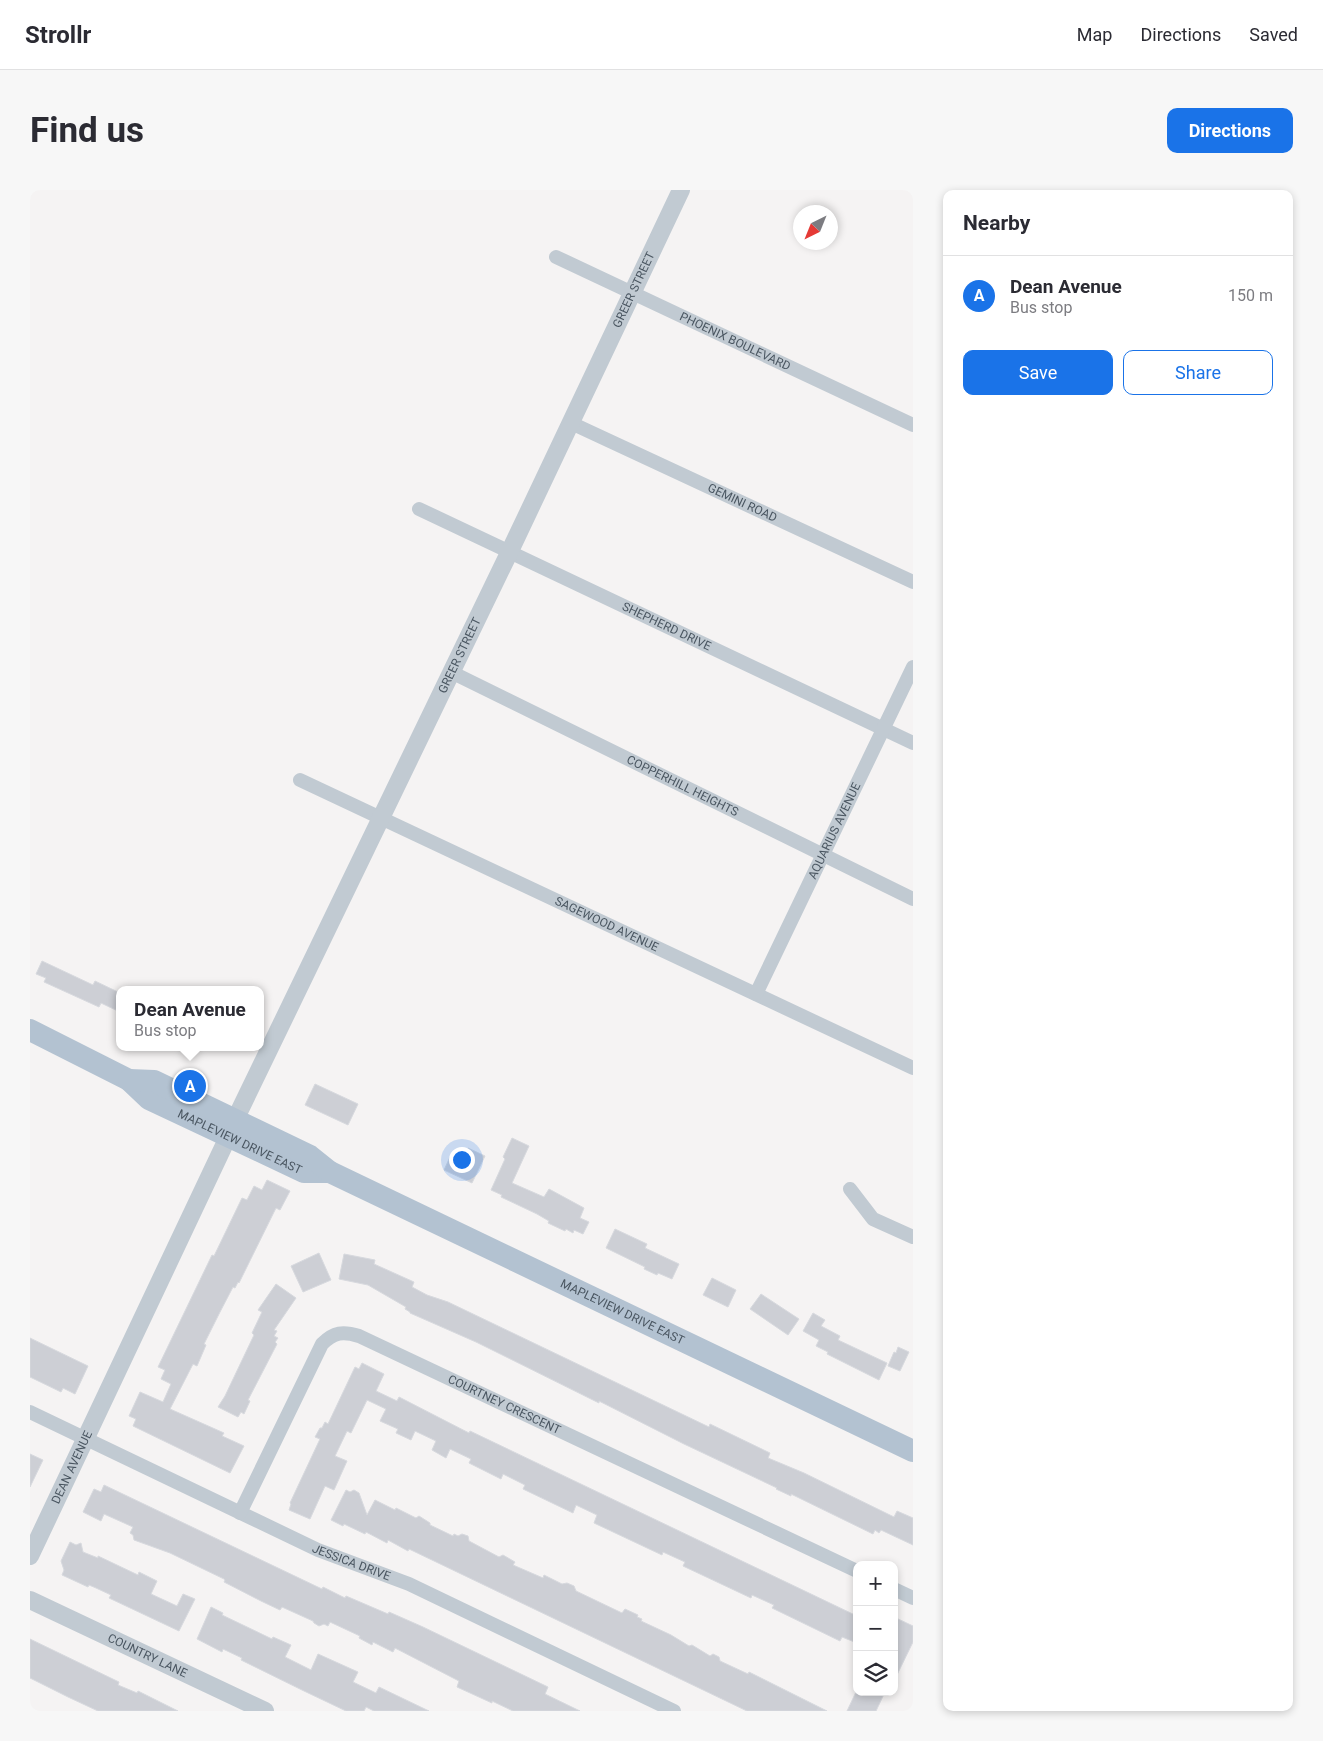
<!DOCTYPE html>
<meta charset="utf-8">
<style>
body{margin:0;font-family:Roboto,sans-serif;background:#f7f7f7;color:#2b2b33}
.controls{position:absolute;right:15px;bottom:15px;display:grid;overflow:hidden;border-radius:10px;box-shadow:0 2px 8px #0003}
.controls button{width:45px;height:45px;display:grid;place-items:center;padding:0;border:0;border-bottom:1px solid #e1e1e2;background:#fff;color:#2b2b33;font:25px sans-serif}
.compass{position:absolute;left:763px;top:15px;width:45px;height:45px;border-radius:50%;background:#fff;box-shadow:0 2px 8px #0003;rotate:223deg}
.you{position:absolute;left:431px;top:969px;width:18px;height:18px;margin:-12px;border:4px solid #fff;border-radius:50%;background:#1a73e8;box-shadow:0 0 0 8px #1a73e833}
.badge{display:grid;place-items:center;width:32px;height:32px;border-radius:50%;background:#1a73e8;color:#fff;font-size:16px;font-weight:700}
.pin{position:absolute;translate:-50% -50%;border:2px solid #fff;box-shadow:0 1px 5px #0006}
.popup{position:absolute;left:86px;top:796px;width:148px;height:65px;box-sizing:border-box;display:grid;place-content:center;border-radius:10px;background:#fff;filter:drop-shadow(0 1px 4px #0005);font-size:16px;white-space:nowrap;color:#7c7c81}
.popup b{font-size:19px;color:#2b2b33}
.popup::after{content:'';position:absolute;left:50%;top:100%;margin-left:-10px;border:10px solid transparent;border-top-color:#fff}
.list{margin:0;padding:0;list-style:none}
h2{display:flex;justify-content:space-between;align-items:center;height:65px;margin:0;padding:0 20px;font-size:21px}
h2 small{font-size:16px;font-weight:400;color:#7c7c81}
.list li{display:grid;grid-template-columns:32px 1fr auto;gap:15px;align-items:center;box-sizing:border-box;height:80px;padding:0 20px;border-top:1px solid #e1e1e2}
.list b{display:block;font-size:19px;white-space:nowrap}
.list p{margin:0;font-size:16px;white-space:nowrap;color:#7c7c81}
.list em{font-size:16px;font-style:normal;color:#7c7c81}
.actions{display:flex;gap:10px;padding:15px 20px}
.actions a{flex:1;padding:11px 0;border:1px solid #1a73e8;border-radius:10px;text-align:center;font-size:18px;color:#1a73e8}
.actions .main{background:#1a73e8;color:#fff}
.icon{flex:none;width:28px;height:28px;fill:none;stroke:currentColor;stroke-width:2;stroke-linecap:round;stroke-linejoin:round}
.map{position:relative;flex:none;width:883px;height:1521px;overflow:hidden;border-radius:10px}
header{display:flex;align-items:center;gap:30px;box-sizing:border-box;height:70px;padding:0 25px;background:#fff;border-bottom:1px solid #e1e1e2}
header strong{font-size:24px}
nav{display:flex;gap:28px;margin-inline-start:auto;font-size:18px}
.intro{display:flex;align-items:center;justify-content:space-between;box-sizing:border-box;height:120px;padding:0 30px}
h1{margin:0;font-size:35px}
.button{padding:12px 22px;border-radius:10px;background:#1a73e8;color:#fff;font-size:18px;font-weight:700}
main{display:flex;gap:30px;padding:0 30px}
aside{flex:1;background:#fff;border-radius:10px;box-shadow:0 2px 8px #0003}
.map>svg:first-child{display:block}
.building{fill:#cdcfd5;stroke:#d7d9de}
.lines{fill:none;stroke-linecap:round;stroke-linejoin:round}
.minor{stroke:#c1cad2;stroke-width:14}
.tertiary{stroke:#c1cad2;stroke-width:18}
.primary{stroke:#b3c2d1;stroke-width:22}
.labels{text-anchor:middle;stroke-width:4;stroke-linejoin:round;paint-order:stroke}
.street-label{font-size:12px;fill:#4a5661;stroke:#fff}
</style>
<header>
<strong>Strollr</strong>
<nav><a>Map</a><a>Directions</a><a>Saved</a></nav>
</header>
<div class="intro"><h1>Find us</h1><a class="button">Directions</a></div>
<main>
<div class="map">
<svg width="883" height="1521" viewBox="0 0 883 1521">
<rect width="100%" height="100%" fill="#f5f3f3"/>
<path class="building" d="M12,771l51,24 2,-4 25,12v19l-19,-9 -2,4 -55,-25 2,-4 -10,-4z
M285,894l43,20 -10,21 -43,-20z
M482,948l17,8 -17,37 32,14 5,-8 35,19 -4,10 9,4 -6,12 -9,-4 -1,3 -7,-4 -1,2 -17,-8 1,-2 -12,-7 -36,-17 1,-2 -11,-5 14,-31 -2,-2z
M438,958l17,8 -13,27 -28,-13 6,-13 11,5z
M237,990l23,11 -10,19 -4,-2 -37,75 -1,-1 -3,6 -2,-1 -13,25 -16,32 2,1 -9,21 -4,-2 -23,45 54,24 -2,3 22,10 -14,27 -97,-47 3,-7 -7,-3 11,-24 23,10 8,-18 -10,-5 4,-9 -7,-3 54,-112 2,1 28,-58 5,2 7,-14 8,4z
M585,1039l32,15 -2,4 34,16 -7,15 -14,-6 -1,2 -13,-6 1,-2 -39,-19z
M289,1063l12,27 -28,12 -12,-26z
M314,1064l31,6 -1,4 40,18 -2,5 15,8 21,7 261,125 1,-3 60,29 -2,5 36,15 90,44 3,-6 16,7v27l-32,-15 -2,3 -4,-3 -2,4 -82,-40v2l-15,-7 1,-1 -93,-44 -85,-43v2l-123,-61 -66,-29v-1l-5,-3 1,-2 -38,-22 -29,-6z
M682,1088l24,12 -8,17 -25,-12z
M246,1094l20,14 -22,32 3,1 -3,5 4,2 -3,4 2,2 -29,56 2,1 -6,13 -3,-2 -3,5 -20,-10 7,-11 29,-61 -2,-2 10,-21 -4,-2z
M731,1104l38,25 -11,16 -38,-26z
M783,1123l12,7 -4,6 19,10 -2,4 49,23 -8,17 -52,-26 1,-2 -12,-6 3,-6 -16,-9z
M0,1148l58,28 -13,28 -12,-6 -2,4 -31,-15z
M868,1157l11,5 -9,19 -12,-5 6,-14 2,1z
M332,1173l22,11 -8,17 21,10 2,-4 70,36 1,-2 387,185v27l-15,-6 -2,4 -68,-33 2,-3 -22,-10 -1,3 -68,-32 2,-4 -22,-10 -1,3 -68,-32 3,-8 -21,-10 -3,8 -50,-24 2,-4 -22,-11 -2,5 -32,-16 2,-4 -21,-10 -4,9 -14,-8 4,-9 -21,-10 -4,9 -15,-7 2,-4 -18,-8 6,-12 -19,-9 -16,33 -4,-2 -12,25 12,5 -13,29 -9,-4 -15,33 -21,-9 2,-6 -1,-1 30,-64 -5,-2 5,-9h2l3,-6 3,2 27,-57 4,2z
M0,1264l13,6 -13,27z
M74,1295l218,104 1,-2 22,11 1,-2 42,18 1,-2 34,15 125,60 -3,7 35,17h-67l-21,-10v2l-35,-16 2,-6 -64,-33 -2,4 -20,-10 -1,3 -13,-7 1,-2 -30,-14 -2,4 -4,-2 -5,2 -5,-3 -1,-2 -31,-14 -2,3 -19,-9 -37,-19 1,-2 -1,-1 -54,-26 -36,-13 -1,-5 -3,-2 3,-6 -29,-13 -3,7 -18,-9 11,-23 7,3z
M316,1300l4,2 4,-2 5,3 8,22 8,-15 20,10 1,-2 20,10 3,-2 11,7v2l23,11 1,-2 4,2 4,-2 6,2 1,5 30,16 4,-2 12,7 -2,3 30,13 1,-3 18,9 5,-1 7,3 2,5 46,22 3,-4 13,6 -1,2 5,2 -1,2 30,14 18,11 3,-1 18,11 3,-2 6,3 1,4 28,13 1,-2 78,39h-80l-338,-162 -1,2 -20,-11 -1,3 -21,-11 -1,2 -21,-10 -1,2 -12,-6z
M40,1352l6,3 5,-2 2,9 15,6v-2l40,19 1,-3 18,9 -6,13 26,12 6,-12 12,5 -16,32 -70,-33 2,-3 -15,-7 -7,-3 -1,2 -26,-12 2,-5 -3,-9z
M181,1417l12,6 -1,2 23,11 27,13 1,-2 18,8 -6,12 26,13 7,-16 40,18 -5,10 23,11 3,-6 50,24h-55l-8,-4 -2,4h-18l-42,-20 -63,-31 1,-2 -19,-9 -1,3 -25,-13z
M864,1427l19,9v16l-19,39z
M0,1449l89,43 -1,3 19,8 1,-2 40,20h-80l-30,-14 -38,-19z
M826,1502h29l-9,19h-29z"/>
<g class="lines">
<g class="minor">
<path id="s1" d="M526,67l357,168"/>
<path id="s2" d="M541,233l342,159"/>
<path id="s3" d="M389,319l494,234"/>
<path id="s4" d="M421,482l462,227"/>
<path id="s5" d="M270,590l613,288"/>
<path id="s6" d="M726,804l157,-327"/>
<path d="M820,999l23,30 40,18"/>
<path id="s7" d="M0,1222l288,138 91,34 265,127"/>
<path id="s8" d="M210,1323l82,-169c12,-12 21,-13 37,-8l498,235"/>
<path d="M864,1399l19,9"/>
</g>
<g class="tertiary">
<path id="s9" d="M205,930l274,-567 172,-363"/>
<path id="s10" d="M0,1366l198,-419"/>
<path id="s11" d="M0,1410l235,111"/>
</g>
<g class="primary">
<path id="s12" d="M0,840l99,50 20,19 155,73h26"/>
<path id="s13" d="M99,890l25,1 156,75 20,16 583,279"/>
</g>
</g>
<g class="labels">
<g class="street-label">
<text dy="4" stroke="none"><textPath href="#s9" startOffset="921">GREER STREET</textPath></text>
<text dy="4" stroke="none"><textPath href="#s1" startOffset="198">PHOENIX BOULEVARD</textPath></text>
<text dy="4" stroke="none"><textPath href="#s2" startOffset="189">GEMINI ROAD</textPath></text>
<text dy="4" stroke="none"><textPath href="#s3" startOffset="274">SHEPHERD DRIVE</textPath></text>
<text dy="4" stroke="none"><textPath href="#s9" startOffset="516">GREER STREET</textPath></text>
<text dy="4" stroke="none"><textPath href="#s4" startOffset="258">COPPERHILL HEIGHTS</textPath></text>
<text dy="4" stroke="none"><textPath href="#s6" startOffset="181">AQUARIUS AVENUE</textPath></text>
<text dy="4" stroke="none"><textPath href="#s5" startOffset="339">SAGEWOOD AVENUE</textPath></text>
<text dy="4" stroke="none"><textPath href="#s12" startOffset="239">MAPLEVIEW DRIVE EAST</textPath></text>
<text dy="4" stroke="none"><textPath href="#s13" startOffset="548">MAPLEVIEW DRIVE EAST</textPath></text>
<text dy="4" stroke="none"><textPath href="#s8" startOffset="389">COURTNEY CRESCENT</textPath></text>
<text dy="4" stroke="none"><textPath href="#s10" startOffset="98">DEAN AVENUE</textPath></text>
<text dy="4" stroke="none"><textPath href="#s7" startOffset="355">JESSICA DRIVE</textPath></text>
<text dy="4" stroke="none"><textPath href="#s11" startOffset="130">COUNTRY LANE</textPath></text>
</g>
</g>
</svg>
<div class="controls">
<button>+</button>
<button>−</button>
<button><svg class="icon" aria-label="layers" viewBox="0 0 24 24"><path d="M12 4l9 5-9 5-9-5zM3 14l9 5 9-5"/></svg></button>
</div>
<svg class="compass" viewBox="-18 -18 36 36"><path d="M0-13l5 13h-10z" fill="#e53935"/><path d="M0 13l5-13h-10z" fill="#7c7c81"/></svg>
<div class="you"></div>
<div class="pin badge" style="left:160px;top:896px">A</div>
<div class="popup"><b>Dean Avenue</b>Bus stop</div>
</div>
<aside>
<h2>Nearby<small></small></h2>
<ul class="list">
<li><span class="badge">A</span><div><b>Dean Avenue</b><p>Bus stop</p></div><em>150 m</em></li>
</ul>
<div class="actions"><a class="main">Save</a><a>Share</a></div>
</aside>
</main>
